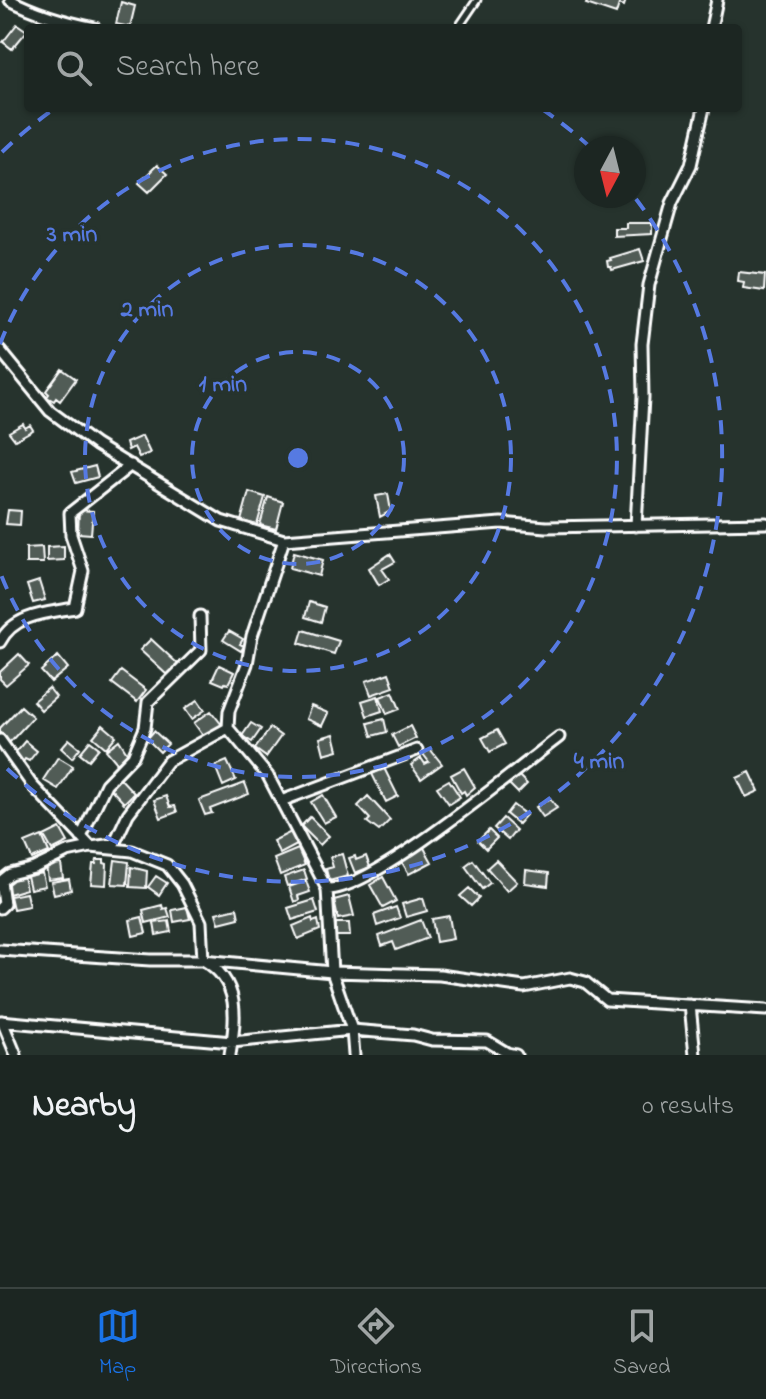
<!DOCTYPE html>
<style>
body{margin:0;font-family:"Indie Flower",sans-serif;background:#29322f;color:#f1f3f6}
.compass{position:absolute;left:574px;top:136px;width:72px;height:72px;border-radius:50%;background:#1c2622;box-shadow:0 2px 6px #0004;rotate:187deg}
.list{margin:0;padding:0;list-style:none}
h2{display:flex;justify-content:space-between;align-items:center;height:104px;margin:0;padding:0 32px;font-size:34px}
h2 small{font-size:26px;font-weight:400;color:#a0a5a5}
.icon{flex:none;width:44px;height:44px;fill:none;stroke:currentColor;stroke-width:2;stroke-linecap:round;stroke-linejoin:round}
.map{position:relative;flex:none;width:766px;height:1055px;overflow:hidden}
.search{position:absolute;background:#1c2622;box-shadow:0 2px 6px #0004;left:24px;right:24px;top:24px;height:88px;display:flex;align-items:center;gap:20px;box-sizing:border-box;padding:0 28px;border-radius:8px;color:#a0a5a5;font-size:30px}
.sheet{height:232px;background:#1c2622}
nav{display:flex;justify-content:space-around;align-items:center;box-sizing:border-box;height:112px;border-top:2px solid #3a4340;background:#1c2622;font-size:22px;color:#a0a5a5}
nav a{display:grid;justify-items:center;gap:4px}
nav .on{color:#1a73e8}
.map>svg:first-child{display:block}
.building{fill:#515c57;stroke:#fff;stroke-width:2}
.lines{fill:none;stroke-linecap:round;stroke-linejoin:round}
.lane-casing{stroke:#fff;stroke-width:11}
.street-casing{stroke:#fff;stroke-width:15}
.lane{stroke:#26332d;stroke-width:5}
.street{stroke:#26332d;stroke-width:9}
.ring{fill:none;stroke:#567ae2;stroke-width:4;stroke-dasharray:14 10}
.centre{fill:#567ae2;stroke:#26332d;stroke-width:4}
.ring-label{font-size:24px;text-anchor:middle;font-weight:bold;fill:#567ae2;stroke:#26332d;stroke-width:7;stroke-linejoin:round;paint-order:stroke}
</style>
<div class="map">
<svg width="766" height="1055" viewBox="0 0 766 1055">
<rect width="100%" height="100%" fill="#26332d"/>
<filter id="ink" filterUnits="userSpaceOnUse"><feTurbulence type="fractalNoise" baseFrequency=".0125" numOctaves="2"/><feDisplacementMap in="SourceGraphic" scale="16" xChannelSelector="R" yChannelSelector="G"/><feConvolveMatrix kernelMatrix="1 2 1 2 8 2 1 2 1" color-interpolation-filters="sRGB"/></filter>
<g filter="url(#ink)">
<path class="building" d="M588,0h38l-2,6 -5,-2 -3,10 -30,-10z
M121,2l14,4 -5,21 -14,-3z
M17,24l10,7 -15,18 -9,-7z
M157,165l10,9 -18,18 -10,-9z
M626,223h26v11l-38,2v-8h12z
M640,249l4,12 -32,9 -1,-3h-3l-1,-6 4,-1 -1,-2z
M739,272l26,3 -1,16 -21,-3 1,-6 -6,-1z
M62,369l14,10 -16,22 -4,-3 -2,3 -7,-4 2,-3 -3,-3z
M23,424l2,4 5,-3 3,5 -18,10 -6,-8z
M142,436l8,17 -11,4 -5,-10 -6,3 -2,-7z
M95,466l3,11 -22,6 -4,-11z
M249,492l16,5 -8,28 -16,-4z
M388,494l3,17 -11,6 -4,-21z
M268,497l15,5 -7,27 -16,-4z
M8,510l13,1 -1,14 -14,-1z
M79,510l14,1 -2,23 -13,-1z
M64,546v14l-17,1v-14z
M42,547l1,16h-17v-15z
M294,552l29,8 -4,16 -29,-8z
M390,554l5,8 -13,7 7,10 -10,6 -10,-17z
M39,581l6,19 -12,3 -6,-18z
M309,602l16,5 -4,15 -16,-5z
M303,630l36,11 -5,13 -35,-11z
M229,631l14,8 -3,5 4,2 -3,5 -18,-11z
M151,639l27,25 -11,11 -27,-25z
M19,654l10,11 -23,20 -6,-6v-7z
M58,656l10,12 -17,14 -10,-11z
M219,665l15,7 -6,12 -3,-1 -1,2 -12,-5z
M121,671l25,19 -9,12 -25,-19z
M389,673l5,14 -23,8 -5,-14z
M49,688l7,9 -15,13 -8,-9z
M393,692l7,17 -13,5 -7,-17z
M378,696l4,15 -15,5 -5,-15z
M198,700l7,10 -13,9 -7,-10z
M21,706l12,11 -24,26 -9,-9v-6z
M311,706l17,7 -6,13 -16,-7z
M211,711l11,14 -18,12 -10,-14z
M384,719l3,13 -15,4 -4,-13z
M251,723l10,6 -9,13 -10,-6z
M103,725l13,11 -10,12 -13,-11z
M410,726l6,12 -18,9 -6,-12z
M270,728l11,8 -15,21 -11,-8z
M497,730l8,14 -15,8 -8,-14z
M154,731l14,13 -8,8 -13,-13z
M334,734l4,16 -14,4 -4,-16z
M69,739l11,9 -8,10 -11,-10z
M119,740l9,14 -11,9 -11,-13z
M25,741l12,10 -8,10 -4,-2 -2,3 -9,-8z
M90,741l9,7 -10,12 -9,-7z
M430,749l12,15 -21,15 -10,-14 10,-7 4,6 4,-2 -6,-8z
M58,757l15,9 -15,23 -15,-9z
M227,761l9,19 -13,6 -8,-20z
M384,768l14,28 -12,6 -14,-28z
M464,768l11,19 -9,8 -2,-4 -3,2 -10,-18z
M750,772l9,19 -13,6 -9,-19z
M516,773l11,11 -9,9 -11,-11z
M119,777l15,16 -10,10 -15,-16z
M449,780l11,17 -11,7 -12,-17z
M245,783l4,11 -39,15 2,4 -7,2 -6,-15z
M323,795l13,22 -12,6 -13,-21z
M166,796l4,11 5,-1 2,6 -16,6 -7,-18z
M368,796l22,24 -11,11 -12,-9 3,-3 -12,-13z
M550,798l7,10 -14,9 -7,-10z
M513,805l13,10 -8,9 -12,-10z
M310,817l19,19 -9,9 -19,-19z
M503,818l13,12 -8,10 -14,-12z
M60,828l8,14 -16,8 -8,-14z
M489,830l8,8 -11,11 -8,-8z
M291,832l6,13 -17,9 -7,-13z
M42,836l7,16 -17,7 -7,-16z
M423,846l9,16 -23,12 -9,-15z
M298,849l7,16 -25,10 -6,-16z
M342,854l6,22 -19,5 -3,-12 7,-2 -3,-10z
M355,856l1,4 10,-4 4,11 -15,6 -6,-15z
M97,860h7v3l3,1 -1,21 -15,-1 2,-20h3z
M115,860l14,2 -2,23 -15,-1z
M473,860l17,23 -8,6 -17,-23z
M496,860l21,22 -10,9 -20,-23z
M61,864l2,14 -15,2 -2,-14z
M131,867l16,4 -1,17 -16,-1z
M304,870l3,9 -20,7 -3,-9z
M526,870l23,3 -1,13 -23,-3z
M42,873l3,13 -15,3 -3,-13z
M23,876l3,13 -17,5 -4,-14z
M156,876l11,7 -8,12 -11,-8z
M383,877l13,24 -13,7 -13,-23z
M69,879l2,11 -17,4 -3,-12z
M306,881l4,11 -12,4 1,4 -5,2 -5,-15z
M469,888l10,10 -8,8 -11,-10z
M26,893l3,13 -16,3 -3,-13z
M349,896l5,20 -16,3 -4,-19z
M423,898l4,13 -21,6 -4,-13z
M314,900l4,12 -26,8 -4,-12z
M162,905l1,4 4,-1 3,9 -24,6 -3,-13z
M187,907l3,12 -16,3 -2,-12z
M396,907l4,11 -23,8 -3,-11z
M237,908l2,10 -20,5 -3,-10z
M449,916l4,23 -17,3 -4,-23z
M142,917l4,16 -13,3 -3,-16z
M312,918l1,4 5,-2 2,10 -22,9 -5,-13z
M421,920l7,18 -32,12 -3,-8 -11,4 -3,-10z
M169,921l2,11 -15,3 -2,-12z
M336,923h13l1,13h-14z"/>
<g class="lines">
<defs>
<path id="lane" d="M458,28l19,-28"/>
<path id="street" d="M10,0c27,14 55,22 85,28
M711,28l6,-28
M0,350l50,61 46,34 125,76 63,19 217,-17 45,4 220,-4
M636,526l7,-129 -1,-53 7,-59 23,-82 19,-38 13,-57
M0,642c14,-28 47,-29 75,-34l8,-37 -12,-36 -1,-22 61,-48
M228,728l40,48 59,113 5,83 20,58 2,25
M0,740l32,45 59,62 23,-3 14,-30 40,-53 60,-33 1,-17 18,-47 5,-28 32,-96
M281,801l136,-51
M81,837l25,-53 27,-28 12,-28 3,-26 53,-52 -1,-34
M327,889c43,3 191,-121 232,-152
M0,908l4,-4 -3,-23 9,-7 24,-6 33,-16 24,-5 41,4 35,14 15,19 19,38 2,38c38,21 33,58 27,95
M0,950l150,10h53l129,12 108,3 84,12 46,-9 15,4 22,18 159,10
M690,1005l5,50
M0,1021l232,21 120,-12 61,5 19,5 55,1 20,12 9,2
M2,1021l14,34"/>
</defs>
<use href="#lane" class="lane-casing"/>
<use href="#street" class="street-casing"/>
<use href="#lane" class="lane"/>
<use href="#street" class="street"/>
</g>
</g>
<g class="ring">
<circle cx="298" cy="458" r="106"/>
<circle cx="298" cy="458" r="213"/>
<path d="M0 344A319 319 0 1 1 0 572"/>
<path d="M2 152A426 426 0 0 1 54 109M542 109A426 426 0 0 1 589 146M636 199A426 426 0 0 1 2 764"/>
</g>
<circle cx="298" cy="458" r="12" class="centre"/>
<g class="ring-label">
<text x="72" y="241">3 min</text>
<text x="147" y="316">2 min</text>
<text x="223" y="391">1 min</text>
<text x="599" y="768">4 min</text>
</g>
</svg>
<svg class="compass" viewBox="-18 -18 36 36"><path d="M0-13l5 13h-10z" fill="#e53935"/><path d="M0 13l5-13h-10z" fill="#a0a5a5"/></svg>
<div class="search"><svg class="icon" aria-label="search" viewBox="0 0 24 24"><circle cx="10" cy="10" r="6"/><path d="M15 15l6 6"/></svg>Search here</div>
</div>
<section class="sheet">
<h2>Nearby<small>0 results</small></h2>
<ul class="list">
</ul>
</section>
<nav>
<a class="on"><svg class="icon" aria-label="map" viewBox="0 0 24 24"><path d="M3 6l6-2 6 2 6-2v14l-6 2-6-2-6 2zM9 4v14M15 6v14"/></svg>Map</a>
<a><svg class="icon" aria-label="directions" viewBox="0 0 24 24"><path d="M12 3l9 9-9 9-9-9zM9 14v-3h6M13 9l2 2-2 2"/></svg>Directions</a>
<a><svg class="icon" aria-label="saved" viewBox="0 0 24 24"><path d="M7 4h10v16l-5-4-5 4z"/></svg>Saved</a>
</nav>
